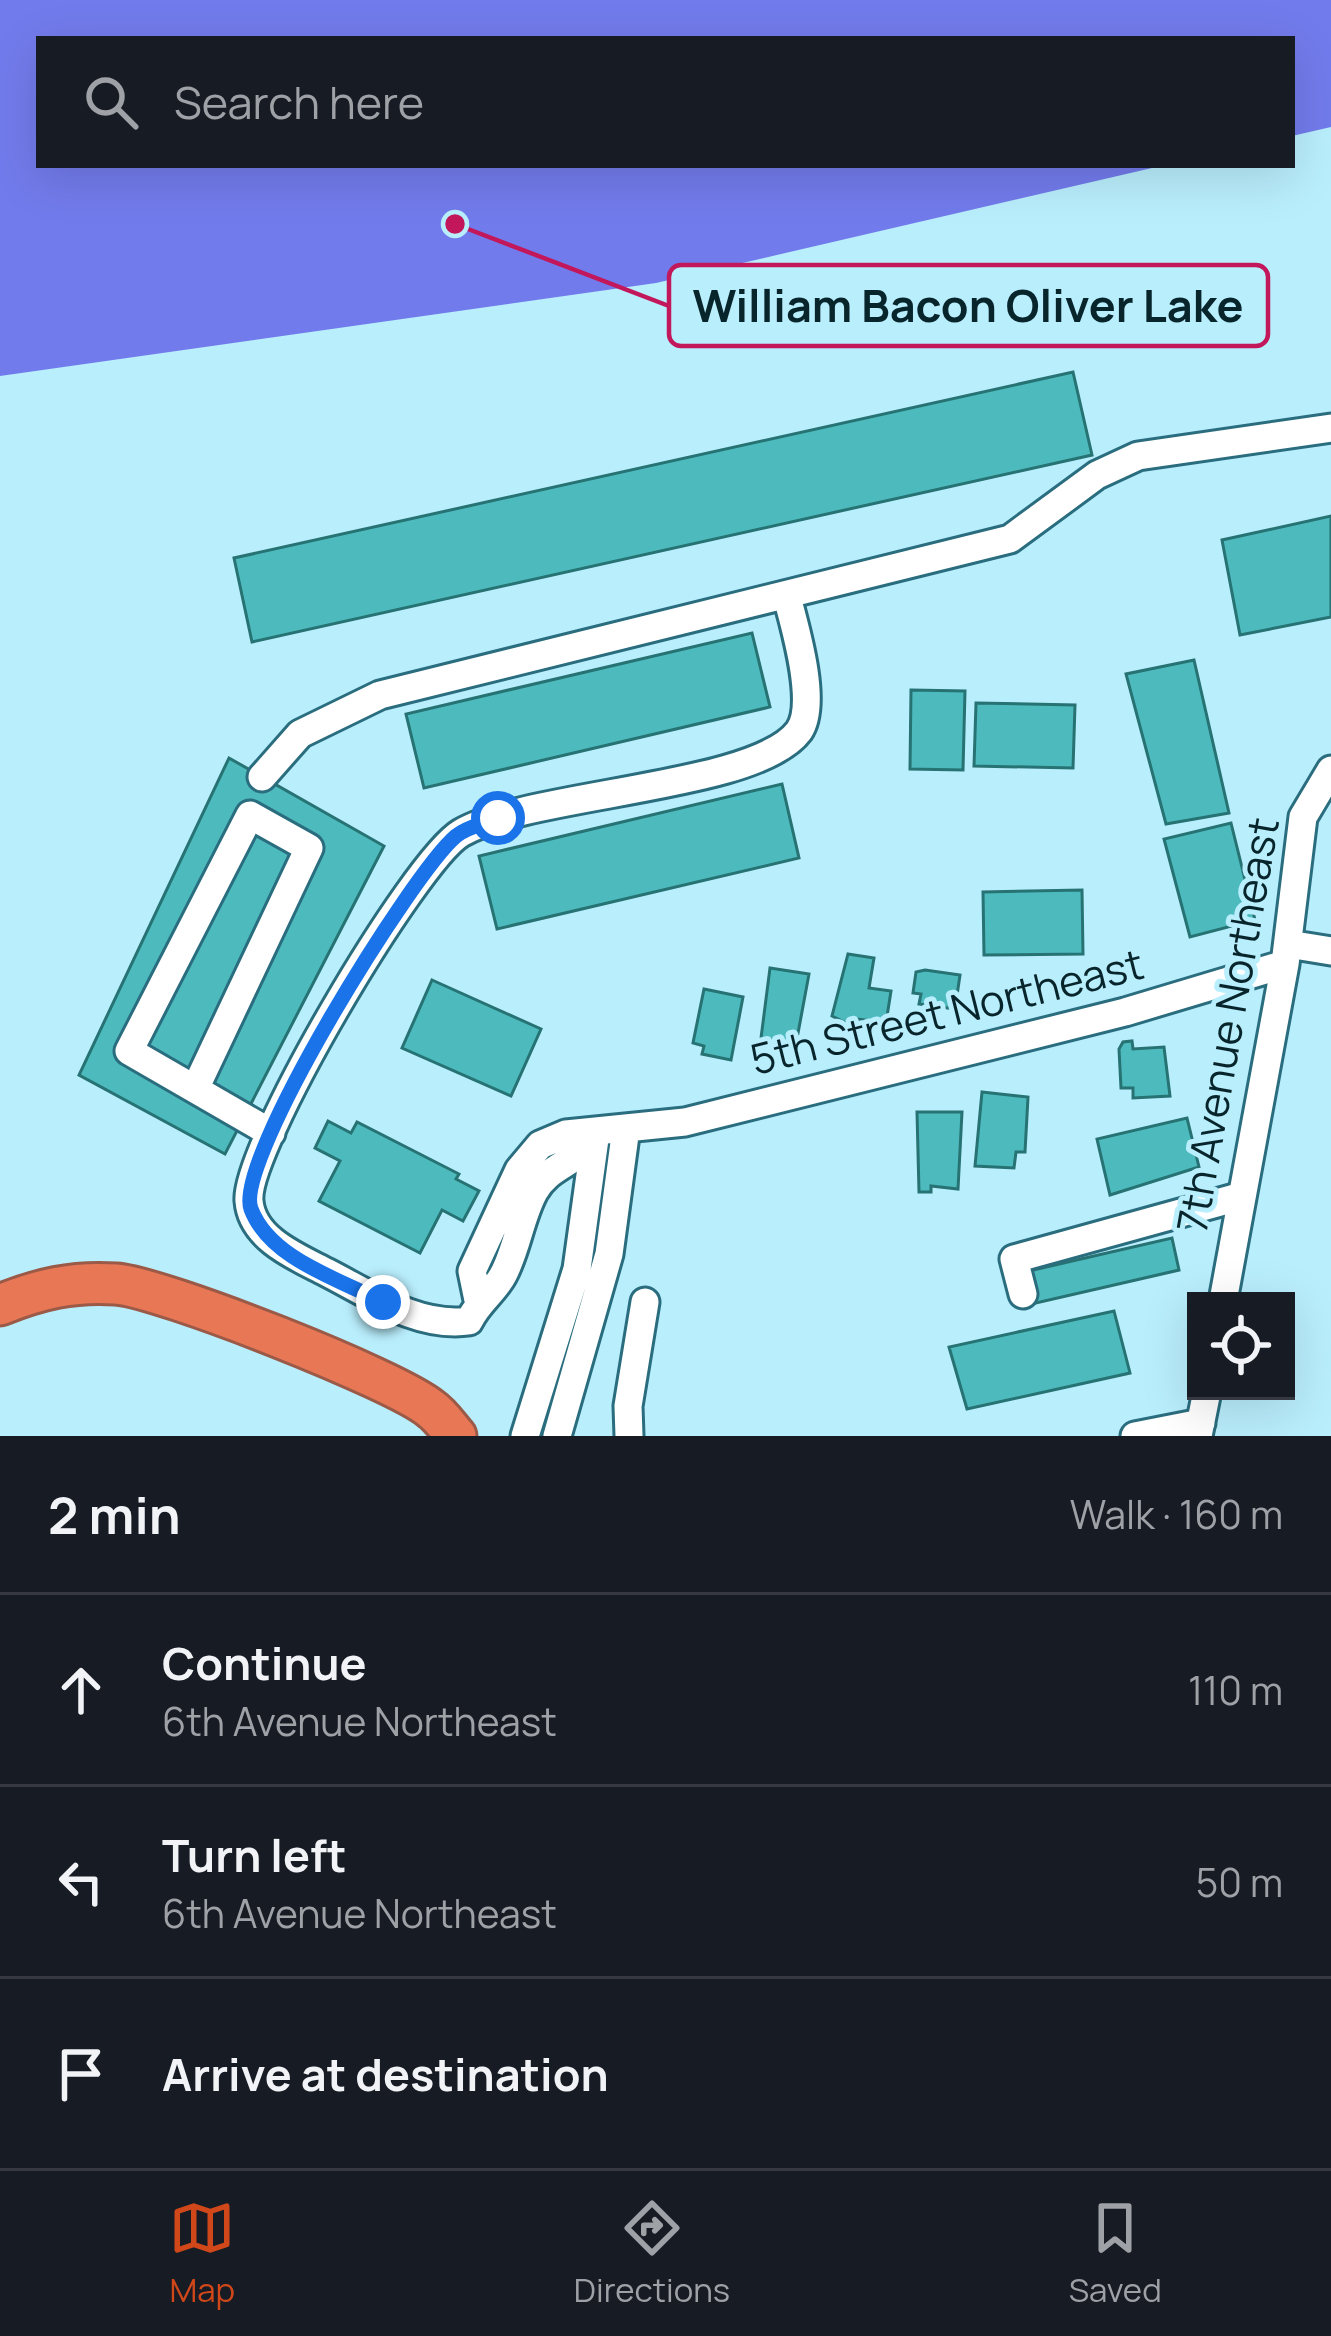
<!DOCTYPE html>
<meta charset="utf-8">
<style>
body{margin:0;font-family:Manrope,sans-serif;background:#242831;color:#f1f3f6}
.controls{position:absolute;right:36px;bottom:36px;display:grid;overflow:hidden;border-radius:0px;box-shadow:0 12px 48px #0002}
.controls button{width:108px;height:108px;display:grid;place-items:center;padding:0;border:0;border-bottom:3px solid #363941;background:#171b24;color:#f1f3f6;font:60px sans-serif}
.stop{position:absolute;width:36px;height:36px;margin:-27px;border:9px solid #1a73e8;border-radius:50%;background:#fff}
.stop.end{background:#1a73e8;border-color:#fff;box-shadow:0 3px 12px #0008}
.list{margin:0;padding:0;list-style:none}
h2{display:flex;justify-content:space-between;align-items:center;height:156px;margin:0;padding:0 48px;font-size:51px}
h2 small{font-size:39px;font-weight:400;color:#9ea1a6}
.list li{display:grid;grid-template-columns:78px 1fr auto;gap:36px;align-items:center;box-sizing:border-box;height:192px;padding:0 48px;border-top:3px solid #363941}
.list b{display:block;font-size:45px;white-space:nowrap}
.list p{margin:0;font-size:39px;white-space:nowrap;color:#9ea1a6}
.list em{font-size:39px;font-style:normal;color:#9ea1a6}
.icon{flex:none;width:66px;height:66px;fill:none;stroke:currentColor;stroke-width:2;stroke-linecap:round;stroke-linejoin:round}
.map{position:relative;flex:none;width:1331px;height:1436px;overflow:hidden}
.search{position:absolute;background:#171b24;box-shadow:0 12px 48px #0002;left:36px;right:36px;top:36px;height:132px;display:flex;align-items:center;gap:30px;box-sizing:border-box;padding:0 42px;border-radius:0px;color:#9ea1a6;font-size:45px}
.sheet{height:732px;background:#171b24}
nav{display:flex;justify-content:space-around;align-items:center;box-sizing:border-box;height:168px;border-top:3px solid #363941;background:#171b24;font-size:33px;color:#9ea1a6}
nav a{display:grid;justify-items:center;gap:6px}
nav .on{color:#d0481a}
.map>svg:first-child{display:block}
.water{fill:#727beb}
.building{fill:#4dbbbe;stroke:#277273;stroke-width:3}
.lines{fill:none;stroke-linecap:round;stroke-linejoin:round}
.minor-casing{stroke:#2a6d7e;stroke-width:33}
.highway-casing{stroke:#9a5a47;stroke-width:45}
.minor{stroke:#fff;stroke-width:27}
.highway{stroke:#e87755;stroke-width:39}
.route{stroke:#1a73e8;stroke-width:15}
.labels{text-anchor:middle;stroke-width:10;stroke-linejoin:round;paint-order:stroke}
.street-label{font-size:42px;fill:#08252c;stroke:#b9eefd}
.leader{fill:none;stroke:#c2185b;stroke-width:4.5}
.callout-dot{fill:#c2185b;stroke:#b9eefd;stroke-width:4.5}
.callout{fill:#b9eefd;stroke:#c2185b;stroke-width:4.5}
.callout-label{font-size:45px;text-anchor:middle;font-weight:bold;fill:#08252c}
</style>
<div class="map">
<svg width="1331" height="1436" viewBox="0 0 1331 1436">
<rect width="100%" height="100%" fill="#b9eefd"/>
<path class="water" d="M0,0h1331v127l-39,9v-97h-1253v126h1126l-509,118 -656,93z"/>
<path class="building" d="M1073,372l19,83 -840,187 -18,-84z
M1331,516v101l-91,18 -18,-95z
M752,633l18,74 -346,81 -18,-74z
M1194,660l35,153 -63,11 -40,-150z
M911,690l54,1 -2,79 -53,-1z
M976,703l99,2 -2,63 -99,-2z
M229,758l155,88 -159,308 -146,-79z
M782,784l17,74 -302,71 -18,-73z
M1231,823l24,97 -65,17 -26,-98z
M1082,890l1,64 -99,1 -1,-63z
M848,954l26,4 -5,30 22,3 -5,32 -29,-4 -1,9 -24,-12z
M770,968l39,6 -13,70 -35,-6z
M925,970l35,5 -5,34 -36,-5 2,-10 -8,-1 3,-21z
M432,980l109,49 -30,67 -109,-48z
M704,989l39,8 -12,63 -29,-6 2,-8 -11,-3z
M1132,1041l1,8 31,-2 6,49 -37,2v-10h-12l-2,-39 4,-7z
M982,1092l46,5 -3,55h-9l-2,16 -39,-2z
M917,1112h45l-4,77 -27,-3v6h-12z
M1187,1118l12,49 -89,28 -13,-56z
M328,1121l23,12 6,-11 102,52 -3,5 23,12 -16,30 -21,-11 -22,43 -101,-52 21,-40 -25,-13z
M1172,1238l7,32 -143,33 -7,-32z
M1114,1311l16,62 -163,36 -18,-62z"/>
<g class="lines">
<defs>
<path id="minor" d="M262,777l38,-43 80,-39 630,-156 87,-64 41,-19 193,-28
M1288,944l43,7
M195,1089l114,-241 -59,-33 -121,236 142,82
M595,1135c-17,30 -45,28 -61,57 -14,26 -17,57 -31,83 -9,17 -25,27 -34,46 -51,7 -98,-26 -143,-49 -29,-15 -74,-33 -77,-71 -5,-52 165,-340 212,-368 70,-41 295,-44 338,-102 19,-27 -4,-104 -12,-134
M1023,1294l-9,-35 228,-63
M478,1300l-6,-29 47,-101 21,-25 26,-11 119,-12 440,-110 160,-48
M1223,1301l62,-337 18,-147 28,-47
M525,1436l52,-167 18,-130
M557,1436l52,-182 17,-126
M629,1436l-1,-30 17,-104
M1135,1436l66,-13
M1198,1436l9,-45"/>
<path id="highway" d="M0,1305c39,-16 73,-24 116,-21 45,3 281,96 315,125 10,7 17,18 25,27"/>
</defs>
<use href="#minor" class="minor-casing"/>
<use href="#highway" class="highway-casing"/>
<use href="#minor" class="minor"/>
<use href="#highway" class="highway"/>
</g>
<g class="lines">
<path class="route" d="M383,1302c-44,-23 -113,-43 -132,-93 -18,-48 161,-336 205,-373 11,-9 29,-13 42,-18"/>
</g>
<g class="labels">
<g class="street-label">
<text transform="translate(947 1012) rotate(-14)" y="15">5th Street Northeast</text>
<text transform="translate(1228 1025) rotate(-80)" y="15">7th Avenue Northeast</text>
</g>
</g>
<path class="leader" d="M455 224L669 306"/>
<circle class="callout-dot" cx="455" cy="224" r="12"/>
<rect class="callout" x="669" y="265" width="599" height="81" rx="12"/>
<g class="callout-label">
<text x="968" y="322">William Bacon Oliver Lake</text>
</g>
</svg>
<div class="controls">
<button><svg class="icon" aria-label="locate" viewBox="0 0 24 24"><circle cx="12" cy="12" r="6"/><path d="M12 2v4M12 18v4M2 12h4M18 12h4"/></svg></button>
</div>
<div class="stop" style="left:498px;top:818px"></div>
<div class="stop end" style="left:383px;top:1302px"></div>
<div class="search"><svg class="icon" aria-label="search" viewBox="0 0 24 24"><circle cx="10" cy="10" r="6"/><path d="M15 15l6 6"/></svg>Search here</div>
</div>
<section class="sheet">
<h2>2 min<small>Walk · 160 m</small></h2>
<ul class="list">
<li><svg class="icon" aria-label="ahead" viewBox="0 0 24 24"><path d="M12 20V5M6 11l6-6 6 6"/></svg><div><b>Continue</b><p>6th Avenue Northeast</p></div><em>110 m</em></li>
<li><svg class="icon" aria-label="left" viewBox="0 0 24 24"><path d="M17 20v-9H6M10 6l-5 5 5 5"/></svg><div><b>Turn left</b><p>6th Avenue Northeast</p></div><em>50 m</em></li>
<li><svg class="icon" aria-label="arrive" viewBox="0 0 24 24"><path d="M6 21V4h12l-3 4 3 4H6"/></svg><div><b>Arrive at destination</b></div></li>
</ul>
</section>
<nav>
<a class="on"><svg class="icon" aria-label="map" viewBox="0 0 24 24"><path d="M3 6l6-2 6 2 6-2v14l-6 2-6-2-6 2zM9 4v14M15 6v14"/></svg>Map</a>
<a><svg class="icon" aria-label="directions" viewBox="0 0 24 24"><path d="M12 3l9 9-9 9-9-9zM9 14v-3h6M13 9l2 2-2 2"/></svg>Directions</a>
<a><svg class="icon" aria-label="saved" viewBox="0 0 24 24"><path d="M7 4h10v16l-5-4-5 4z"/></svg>Saved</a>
</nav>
